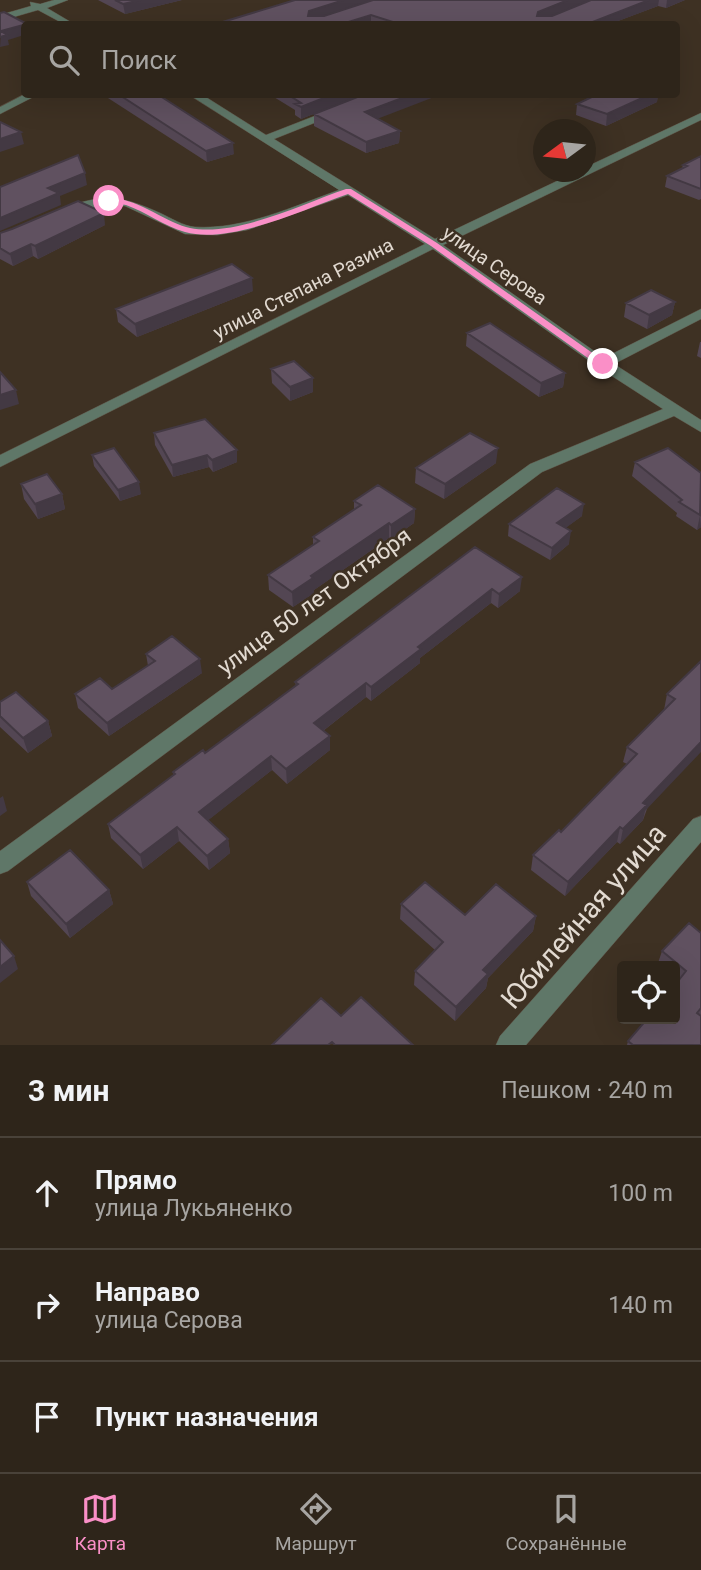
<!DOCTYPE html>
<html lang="ru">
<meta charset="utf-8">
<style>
body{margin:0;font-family:Roboto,sans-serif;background:#3a3127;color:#f1f3f6}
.controls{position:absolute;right:21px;bottom:21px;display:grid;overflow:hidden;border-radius:7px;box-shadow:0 7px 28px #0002}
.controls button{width:63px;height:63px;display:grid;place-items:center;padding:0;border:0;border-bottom:2px solid #494239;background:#2e251a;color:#f1f3f6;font:35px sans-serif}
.compass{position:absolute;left:533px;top:119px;width:63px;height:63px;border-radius:50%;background:#2e251a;box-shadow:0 7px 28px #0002;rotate:255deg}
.stop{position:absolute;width:21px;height:21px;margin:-16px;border:5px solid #fa8fc7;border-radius:50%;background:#fff}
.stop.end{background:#fa8fc7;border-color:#fff;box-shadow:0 2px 7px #0008}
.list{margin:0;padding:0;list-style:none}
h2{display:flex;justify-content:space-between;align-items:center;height:91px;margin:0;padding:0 28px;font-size:30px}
h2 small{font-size:23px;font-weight:400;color:#a7a5a2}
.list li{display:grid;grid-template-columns:46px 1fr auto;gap:21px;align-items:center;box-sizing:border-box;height:112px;padding:0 28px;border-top:2px solid #494239}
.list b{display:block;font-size:26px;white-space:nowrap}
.list p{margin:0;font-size:23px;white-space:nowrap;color:#a7a5a2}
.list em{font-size:23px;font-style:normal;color:#a7a5a2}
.icon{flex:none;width:38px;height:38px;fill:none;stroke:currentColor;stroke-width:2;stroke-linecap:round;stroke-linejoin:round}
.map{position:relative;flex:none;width:701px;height:1045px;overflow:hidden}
.search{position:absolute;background:#2e251a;box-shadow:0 7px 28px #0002;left:21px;right:21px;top:21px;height:77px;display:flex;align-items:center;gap:18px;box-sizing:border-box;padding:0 24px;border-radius:7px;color:#a7a5a2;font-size:26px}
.sheet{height:427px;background:#2e251a}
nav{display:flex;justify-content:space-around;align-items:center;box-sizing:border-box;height:98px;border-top:2px solid #494239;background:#2e251a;font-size:19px;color:#a7a5a2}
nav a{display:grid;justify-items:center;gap:4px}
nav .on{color:#fa8fc7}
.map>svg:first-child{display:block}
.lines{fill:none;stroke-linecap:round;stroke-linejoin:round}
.minor-casing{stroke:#5c4f42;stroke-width:1}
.minor{fill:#5f7768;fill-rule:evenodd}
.wall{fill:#534653}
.shaded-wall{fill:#433943}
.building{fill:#605160;stroke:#433943;stroke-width:2}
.route{fill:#fa8fc7}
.labels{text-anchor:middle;stroke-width:5;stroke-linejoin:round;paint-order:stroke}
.far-street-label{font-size:19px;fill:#e2dad1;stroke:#3e3123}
.street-label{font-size:23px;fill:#e2dad1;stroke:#3e3123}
.near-street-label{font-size:28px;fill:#e2dad1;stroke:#3e3123}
</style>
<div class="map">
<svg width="701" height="1045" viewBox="0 0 701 1045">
<rect width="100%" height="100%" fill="#3e3123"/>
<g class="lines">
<defs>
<path id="minor" d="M54,0h14l-21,8 27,16h-10l-26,-14 -38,11v-6l31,-9 -1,-4 10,2z
M25,94h14l-39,20v-7z
M188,94h13l65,41 105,-41h16l-113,45 161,100 141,-67h10v-5l115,-54v7l-258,125 161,113 97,-49v10l-87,45 87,56v12l-27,-16 -132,56 -534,399 -8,3v-23l530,-387 133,-55 -65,-42 -165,-118 -433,218v-12l425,-211 -77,-49 -101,35 -30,5 -32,-1 -60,-28 -16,-1 -51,11v-6c43,-16 60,-16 102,3 11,5 23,13 35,14 49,3 99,-21 144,-37z
M701,816v26l-175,203h-30l4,-9 193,-217z"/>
</defs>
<use href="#minor" class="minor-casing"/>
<use href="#minor" class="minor"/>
</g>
<path class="wall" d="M98,0h84l-57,14z
M373,0h312l-19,8 -8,-2 -48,18h-394z
M108,94h49l77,60 -27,8 -99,-64z
M269,94h94l-62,25 -6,-4v-5z
M598,94h60l-1,8 -51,24 -30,-11 1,-11z
M314,114l63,5 23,12 -1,12 -33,10 -52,-27z
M701,156v43l-2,1 -34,-13 2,-11 15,-8 1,-3z
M105,225l-67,34 -5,-3 -20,10 -13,-7v-26z
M253,291l-116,46 -19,-15 -2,-13z
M675,302l-3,13 -25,14 -23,-12 2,-14z
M467,333l98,40 -2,14 -24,10 -73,-51z
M700,342h1v16l-4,-2z
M271,369l42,9v14l-23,9 -18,-18z
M154,433l83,17v12l-24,10 -4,-5 -36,10 -18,-32z
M92,455l49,39 -21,7 -26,-35z
M635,462l66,11v54l-4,3 -21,-14 1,-3 -45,-37z
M496,463l-52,36 -29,-16 1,-15z
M21,484l41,10 3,15 -27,10 -14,-20z
M354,501l61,8 -1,14 -23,16 -2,-1 -75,52v3l-21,14 -24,-17 -1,-15 45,-30v-8l41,-27z
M582,516l-17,12 4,16 -19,16 -42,-24 1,-12z
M475,547l45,44 -22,17 -7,-5 -71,55v5l-49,38 -5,-4 -43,34 7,19 -43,34 -15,-14 -64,50 20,19 2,14 -21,17 -30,-29 -36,28 -32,-31 -3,-14 66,-48 -1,-4 32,-19 91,-67 -1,-4z
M146,654l56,19 -93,63 -31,-28 -3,-14 37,-5 36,-23z
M701,661l-58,159 -23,24 -3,-2 -52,54 -34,-26 2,-15 28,-23 66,-68 -4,-2 4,-15 37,-37 3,-16z
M0,702l48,19 4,15 -24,17 -28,-26z
M27,882l82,8 4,14 -43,34 -39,-42z
M401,904l64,11 71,1 -3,15 -45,47 -2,10 -31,33 -41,-36 1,-14 20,-21 -35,-31z
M701,933v112h-74l1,-4 49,-59 -2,-2v-14h-18l5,-15z"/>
<path class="shaded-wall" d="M141,0h41l-57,14 -2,-10z
M344,0h29l-64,22 -1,-6 1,-5z
M568,0h25l-56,22 1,-10z
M649,0h10l-1,6 -48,18h-17l2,-3z
M667,0h18l-19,8z
M371,15v9h-29z
M24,25v10l-16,5 1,5 -9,2 1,-16z
M334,94h29l-62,25v-12z
M413,94h29l-78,30 1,-12z
M651,94h7l-1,8 -51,24 1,-12z
M400,131l-1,12 -33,10v-11z
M21,132l3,12 -24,8v-13z
M233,143l1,11 -27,8 -1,-11z
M85,173l2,12 -27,11 1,9 -61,26v-13l48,-30z
M104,213l1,12 -67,34 -3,-13z
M31,244l2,12 -20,10 -3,-12z
M252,278l1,13 -116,46 -2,-13z
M675,302l-3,13 -25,14 2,-14z
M565,373l-2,14 -24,10 2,-14z
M313,378v14l-23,9v-14z
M16,390l3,14 -19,6v-15z
M498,448l-2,15 -52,36 1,-15z
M237,450v12l-24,10 -1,-12z
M207,455l2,12 -36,10 -1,-12z
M139,482l2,12 -21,7 -2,-11z
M62,494l3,15 -27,10 -3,-15z
M584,504l-2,12 -27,20 2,-13z
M415,509l-1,14 -23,16v-14z
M700,515l1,12 -4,3z
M389,523v15l-75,52v3l-21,14 -1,-15 19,-16z
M571,531l-2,13 -19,16 2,-12z
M522,577l-2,14 -22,17 1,-14z
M492,589l-1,14 -71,55v5l-49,38v-14l47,-40z
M200,659l2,14 -93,63 -2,-13z
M366,683v14l-51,40 -1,-14z
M48,721l4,15 -24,17 -5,-15z
M330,736v14l-43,34 -1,-15z
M701,742v10l-56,59 -2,9 -23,24 3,-15 20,-26z
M271,756l1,14 -71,56 -2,-14z
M3,796l4,15 -7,5v-18z
M177,827l2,14 -36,28 -3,-14z
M620,827l-3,15 -52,54 3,-14z
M228,839l2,14 -21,17 -2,-14z
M109,890l4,14 -43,34 -4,-14z
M536,916l-3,15 -45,47 -2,10 -31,33 1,-14 27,-37z
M14,956l4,13 -18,14v-16z"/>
<path class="building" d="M115,0h26l-18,4z
M295,0h49l-35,11 -1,5h16l49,-16h195l-30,12 -1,4h15l39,-16h58l-54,21 4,1 -6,2h-194l-28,-9 -29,9h-126z
M4,12l23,12 -26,7 6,4 -7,2v-24z
M118,94h39l76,49 -27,8z
M287,94h47l-33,13 -6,-3 6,-1z
M365,94h48l-48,18 35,19 -34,11 -52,-28z
M598,94h53l-44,20 -30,-10z
M0,122l21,10 -21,7z
M78,155l7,18 -37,15 11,5 -59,25v-31z
M701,156v33l-34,-13 20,-10 -4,-1z
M78,201l26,12 -69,33 -4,-2 -21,10 -10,-6v-15l12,-4z
M232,264l20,14 -117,46 -19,-15z
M651,290l24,12 -26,13 -23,-12z
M490,323l75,50 -24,10 -74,-50z
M294,361l19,17 -23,9 -19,-18z
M0,372l16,18 -16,5z
M205,419l32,31 -25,10 -5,-5 -35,10 -18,-32z
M470,433l28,15 -53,36 -29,-16z
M114,448l25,34 -21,8 -26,-35z
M668,448l33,25 -1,42 -21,-13 3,-2 -47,-38z
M47,474l15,20 -27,10 -14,-20z
M378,485l37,24 -24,16 -2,-2 -78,53 2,2 -21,14 -24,-17 51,-34 -6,-4 48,-32 -7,-4z
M557,488l27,16 -27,19 14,8 -19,17 -43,-24z
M475,547l47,30 -23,17 -7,-5 -74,58 3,2 -50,38 -5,-4 -52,40 16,13 -44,33 -15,-13 -72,56 29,27 -21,17 -30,-29 -37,28 -32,-31 67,-50 -2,-2 30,-22 2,3 93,-69 -3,-2z
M172,636l28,23 -93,64 -32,-29 25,-16 12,11 43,-28 -9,-7z
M701,661v81l-58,61 4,2 -24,24 -3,-2 -52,55 -35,-27 26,-25 2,2 76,-78 -10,-7 48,-48 -8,-5z
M16,692l32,29 -25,17 -23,-22v-14z
M70,850l39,40 -43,34 -39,-42z
M425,882l40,33 31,-31 40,32 -53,54 5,4 -32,33 -41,-36 28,-29 -42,-38z
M689,923l12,10v75l-4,5 4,3v29h-68l-5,-4 19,-22h28v-34l11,-14 -24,-20z
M0,940l14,16 -14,11z
M361,997l52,48h-78l-3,-3 -4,3h-56l49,-47 20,18z"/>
<path class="route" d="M346,189h5l86,54 171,121 -9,2 -168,-120 -83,-52c-44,15 -118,51 -163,38 -21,-6 -39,-20 -59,-27 -7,-2 -15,-1 -21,-4 21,-11 62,23 85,27 46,9 112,-24 156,-39z"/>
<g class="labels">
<g class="far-street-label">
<text transform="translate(495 265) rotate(35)" y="7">улица Серова</text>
<text transform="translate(303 288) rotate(-27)" y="7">улица Степана Разина</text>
</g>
<g class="street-label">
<text transform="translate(314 601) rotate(-36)" y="8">улица 50 лет Октября</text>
</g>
<g class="near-street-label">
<text transform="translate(583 916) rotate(-49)" y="10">Юбилейная улица</text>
</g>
</g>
</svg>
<div class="controls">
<button><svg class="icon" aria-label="locate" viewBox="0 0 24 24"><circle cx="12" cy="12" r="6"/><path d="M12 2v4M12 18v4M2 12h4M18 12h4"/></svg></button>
</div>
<svg class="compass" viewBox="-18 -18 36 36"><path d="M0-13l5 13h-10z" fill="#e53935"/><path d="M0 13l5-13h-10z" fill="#a7a5a2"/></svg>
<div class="stop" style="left:109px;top:201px"></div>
<div class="stop end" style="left:603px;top:364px"></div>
<div class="search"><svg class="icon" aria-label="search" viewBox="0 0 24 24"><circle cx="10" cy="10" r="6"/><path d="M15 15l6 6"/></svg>Поиск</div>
</div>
<section class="sheet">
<h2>3 мин<small>Пешком · 240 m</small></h2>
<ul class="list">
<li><svg class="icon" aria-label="ahead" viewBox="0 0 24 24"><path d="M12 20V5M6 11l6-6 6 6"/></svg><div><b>Прямо</b><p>улица Лукьяненко</p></div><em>100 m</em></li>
<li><svg class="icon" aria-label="right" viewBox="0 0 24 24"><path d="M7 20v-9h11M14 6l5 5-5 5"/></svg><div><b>Направо</b><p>улица Серова</p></div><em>140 m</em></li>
<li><svg class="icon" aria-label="arrive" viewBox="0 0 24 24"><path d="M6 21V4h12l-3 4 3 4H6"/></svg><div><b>Пункт назначения</b></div></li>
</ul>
</section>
<nav>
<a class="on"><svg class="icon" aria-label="map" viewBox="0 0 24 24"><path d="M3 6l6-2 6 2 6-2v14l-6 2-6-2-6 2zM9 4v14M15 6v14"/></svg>Карта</a>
<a><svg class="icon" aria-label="directions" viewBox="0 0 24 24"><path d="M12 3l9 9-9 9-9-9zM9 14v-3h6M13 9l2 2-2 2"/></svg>Маршрут</a>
<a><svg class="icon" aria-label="saved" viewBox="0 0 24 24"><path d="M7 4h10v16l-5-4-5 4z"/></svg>Сохранённые</a>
</nav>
